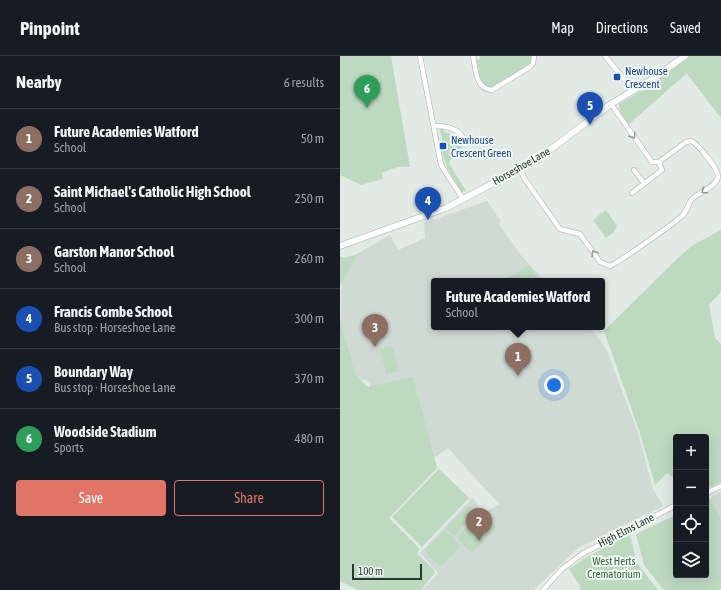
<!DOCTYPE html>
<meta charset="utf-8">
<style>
body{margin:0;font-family:"Asap Condensed",sans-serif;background:#20242c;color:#f1f3f6}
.controls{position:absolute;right:12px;bottom:12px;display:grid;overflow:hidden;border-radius:4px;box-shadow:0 4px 16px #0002}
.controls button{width:36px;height:36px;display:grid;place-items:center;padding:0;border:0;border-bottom:1px solid #363941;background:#171b24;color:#f1f3f6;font:20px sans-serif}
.scale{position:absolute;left:12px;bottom:10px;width:70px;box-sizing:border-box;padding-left:4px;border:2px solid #243930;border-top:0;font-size:11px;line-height:14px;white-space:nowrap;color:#243930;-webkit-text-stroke:3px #f1f7f3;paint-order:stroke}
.you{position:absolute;left:214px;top:329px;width:14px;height:14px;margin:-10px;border:3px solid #fff;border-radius:50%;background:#1a73e8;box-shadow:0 0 0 6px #1a73e833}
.badge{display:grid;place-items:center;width:26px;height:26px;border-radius:50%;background:#e27367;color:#fff;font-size:13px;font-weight:700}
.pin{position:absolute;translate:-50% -33px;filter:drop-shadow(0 1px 2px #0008)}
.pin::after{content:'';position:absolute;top:21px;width:14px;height:12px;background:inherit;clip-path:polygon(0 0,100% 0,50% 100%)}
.popup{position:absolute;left:91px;top:222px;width:174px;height:52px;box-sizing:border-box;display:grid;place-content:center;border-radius:4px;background:#171b24;filter:drop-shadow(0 1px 3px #0005);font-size:13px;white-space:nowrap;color:#9ea1a6}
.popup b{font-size:15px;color:#f1f3f6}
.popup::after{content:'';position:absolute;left:50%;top:100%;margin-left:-8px;border:8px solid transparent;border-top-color:#171b24}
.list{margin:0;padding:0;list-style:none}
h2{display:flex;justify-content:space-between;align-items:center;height:52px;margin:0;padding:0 16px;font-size:17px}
h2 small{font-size:13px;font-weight:400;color:#9ea1a6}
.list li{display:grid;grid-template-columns:26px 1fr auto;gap:12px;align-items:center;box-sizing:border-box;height:60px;padding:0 16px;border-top:1px solid #363941}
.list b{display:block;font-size:15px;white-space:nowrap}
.list p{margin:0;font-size:13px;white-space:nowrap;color:#9ea1a6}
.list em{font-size:13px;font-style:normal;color:#9ea1a6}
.actions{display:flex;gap:8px;padding:12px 16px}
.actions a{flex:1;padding:9px 0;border:1px solid #e27367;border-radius:4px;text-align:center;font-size:14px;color:#e27367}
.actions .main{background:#e27367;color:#fff}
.icon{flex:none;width:22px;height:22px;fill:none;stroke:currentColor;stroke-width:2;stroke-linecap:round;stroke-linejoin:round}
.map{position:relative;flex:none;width:381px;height:534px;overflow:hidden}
header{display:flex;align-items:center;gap:24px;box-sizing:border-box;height:56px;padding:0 20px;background:#171b24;border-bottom:1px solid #363941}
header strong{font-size:19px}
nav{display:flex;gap:22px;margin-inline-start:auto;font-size:14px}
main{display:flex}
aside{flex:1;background:#171b24}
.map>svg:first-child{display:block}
.built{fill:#d0dad4}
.green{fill:#bdd9c0}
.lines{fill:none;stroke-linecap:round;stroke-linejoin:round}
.street-casing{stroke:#a5b1ab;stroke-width:5.5}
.secondary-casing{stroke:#a2b5ab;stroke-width:7}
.street{stroke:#fff;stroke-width:4.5}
.secondary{stroke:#fff;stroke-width:6}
.oneway{stroke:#929c98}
.transit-dot{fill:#1a4fb4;stroke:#f1f7f3;stroke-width:1.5}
.labels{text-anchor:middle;stroke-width:4;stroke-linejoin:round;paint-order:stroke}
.transit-label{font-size:11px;fill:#164399;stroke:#f1f7f3;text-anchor:start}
.street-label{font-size:11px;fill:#243930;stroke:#f1f7f3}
.park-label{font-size:11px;fill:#326b40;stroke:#f1f7f3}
</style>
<header>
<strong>Pinpoint</strong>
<nav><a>Map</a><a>Directions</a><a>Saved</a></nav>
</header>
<main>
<aside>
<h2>Nearby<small>6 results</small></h2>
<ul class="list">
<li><span class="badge" style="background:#8d6e63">1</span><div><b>Future Academies Watford</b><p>School</p></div><em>50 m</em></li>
<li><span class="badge" style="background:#8d6e63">2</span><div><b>Saint Michael's Catholic High School</b><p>School</p></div><em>250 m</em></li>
<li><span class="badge" style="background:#8d6e63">3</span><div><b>Garston Manor School</b><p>School</p></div><em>260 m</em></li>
<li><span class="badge" style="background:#1a4fb4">4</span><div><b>Francis Combe School</b><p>Bus stop · Horseshoe Lane</p></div><em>300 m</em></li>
<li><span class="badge" style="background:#1a4fb4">5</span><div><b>Boundary Way</b><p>Bus stop · Horseshoe Lane</p></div><em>370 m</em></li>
<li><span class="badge" style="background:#2e9e5b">6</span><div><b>Woodside Stadium</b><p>Sports</p></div><em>480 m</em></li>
</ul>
<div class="actions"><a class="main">Save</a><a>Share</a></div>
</aside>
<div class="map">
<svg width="381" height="534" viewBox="0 0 381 534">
<rect width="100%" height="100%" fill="#e1eae5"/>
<path class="built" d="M147,145l13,19 -1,4 21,30 24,27h-110v46h154l12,12 7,12 31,82 15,56 10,17 -85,42 -44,42h-112l16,-17 -18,-20 52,-55 5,5 2,9 3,2 17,-10 -51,-56 -11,8 -11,4 -54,-21 -2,-55 -4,-4 -26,-2 2,-120 13,-3 35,-20 8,15 27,-12 -1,-15z
M381,435v27l-12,-19z"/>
<path class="green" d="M0,0h51l19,111c-11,-2 -18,2 -28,6l1,6 -22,6 -21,-10z
M140,0h51v5l-3,4 -34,23h-6l-7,-5 -4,-23 3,-1z
M350,0h31v62l-37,-48 2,4 -58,51 -8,-13 -1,-8 26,-15z
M100,73h4v3l12,4 1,-3 4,3 -1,5 2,7 -7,4 -6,11 17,28 -4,1c-9,-13 -16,-24 -20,-39l2,-4z
M266,154l11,16 -3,6 -8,6 -13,-18z
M381,174v62l-12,13 6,33 6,6v138l-15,7v-52h-30v43l-9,-7 -12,12 -15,-52 -36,-102 76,-75 13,-11z
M0,200l5,2 10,-2 1,2 -16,27z
M190,209l9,16h-30l-1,-3z
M0,262l15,56 13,13 45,-10 24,91 -48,50 31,31 -3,4 17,17 1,3 -14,17h-63l-18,-9z
M52,290l7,25 -13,3 -6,-25z
M99,413l30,29 -47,49 -30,-30z
M370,444l11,18v72h-57l-20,-25 -8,-31 40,-19v60h30v-73z
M129,449l8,7 -23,24 -8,-8z
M140,457l16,15 -24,25 -15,-15z
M105,474l16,16 -21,21 -16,-16z
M288,479h2l7,28 21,27h-79l2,-2 -12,-19 18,-12z"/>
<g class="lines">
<defs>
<path id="street" d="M80,0l21,109 22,34
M133,0c3,13 2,33 19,34l38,-23 3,-3 1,-8
M265,0l29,35
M94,70c13,0 25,2 31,15
M180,113l4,9 36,51 20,5 20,28 10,4c8,-3 66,-44 73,-51 5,-5 5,-12 9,-16 7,-7 24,-12 26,-22 1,-7 -20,-33 -27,-36l-5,1 -27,20h-7l-41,-58
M294,114l10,13
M292,137l30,-23 -3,-8
M366,437l15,-7
M203,534l19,-21 20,-15 94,-49"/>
<path id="secondary" d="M0,190l106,-38 74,-39 23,-14 68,-51 43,-26 31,-22"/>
</defs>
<use href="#street" class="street-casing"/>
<use href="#secondary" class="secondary-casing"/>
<use href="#street" class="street"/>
<use href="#secondary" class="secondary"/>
</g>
<defs><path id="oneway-chevron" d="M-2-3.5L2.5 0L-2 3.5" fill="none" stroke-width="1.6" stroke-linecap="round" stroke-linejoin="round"/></defs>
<g class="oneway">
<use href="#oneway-chevron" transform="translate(293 80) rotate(56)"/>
<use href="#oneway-chevron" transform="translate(364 135) rotate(145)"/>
<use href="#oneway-chevron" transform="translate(254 197) rotate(-122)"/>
</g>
<g class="transit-dot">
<rect x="273" y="17" width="8" height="8" rx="2"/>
<rect x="99" y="86" width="8" height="8" rx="2"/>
</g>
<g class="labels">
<g class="transit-label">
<text x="285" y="19">Newhouse<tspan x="285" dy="13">Crescent</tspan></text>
<text x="111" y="88">Newhouse<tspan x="111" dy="13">Crescent Green</tspan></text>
</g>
<g class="street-label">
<text transform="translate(181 110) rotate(-30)" y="4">Horseshoe Lane</text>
<text transform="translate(286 474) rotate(-27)" y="4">High Elms Lane</text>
</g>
<g class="park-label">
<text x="274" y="509">West Herts<tspan x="274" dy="13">Crematorium</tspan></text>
</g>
</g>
</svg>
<div class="controls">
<button>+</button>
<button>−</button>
<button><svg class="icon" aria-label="locate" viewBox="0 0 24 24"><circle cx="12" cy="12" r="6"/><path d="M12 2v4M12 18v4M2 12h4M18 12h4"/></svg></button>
<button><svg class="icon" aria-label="layers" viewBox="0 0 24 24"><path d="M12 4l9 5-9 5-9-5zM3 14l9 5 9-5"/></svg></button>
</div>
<div class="scale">100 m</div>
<div class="you"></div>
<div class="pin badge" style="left:178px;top:320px;background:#8d6e63">1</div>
<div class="popup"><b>Future Academies Watford</b>School</div>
<div class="pin badge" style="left:139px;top:485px;background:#8d6e63">2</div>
<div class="pin badge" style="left:35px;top:291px;background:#8d6e63">3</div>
<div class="pin badge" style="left:88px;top:164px;background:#1a4fb4">4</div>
<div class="pin badge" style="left:250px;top:69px;background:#1a4fb4">5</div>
<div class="pin badge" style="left:27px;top:52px;background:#2e9e5b">6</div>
</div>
</main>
